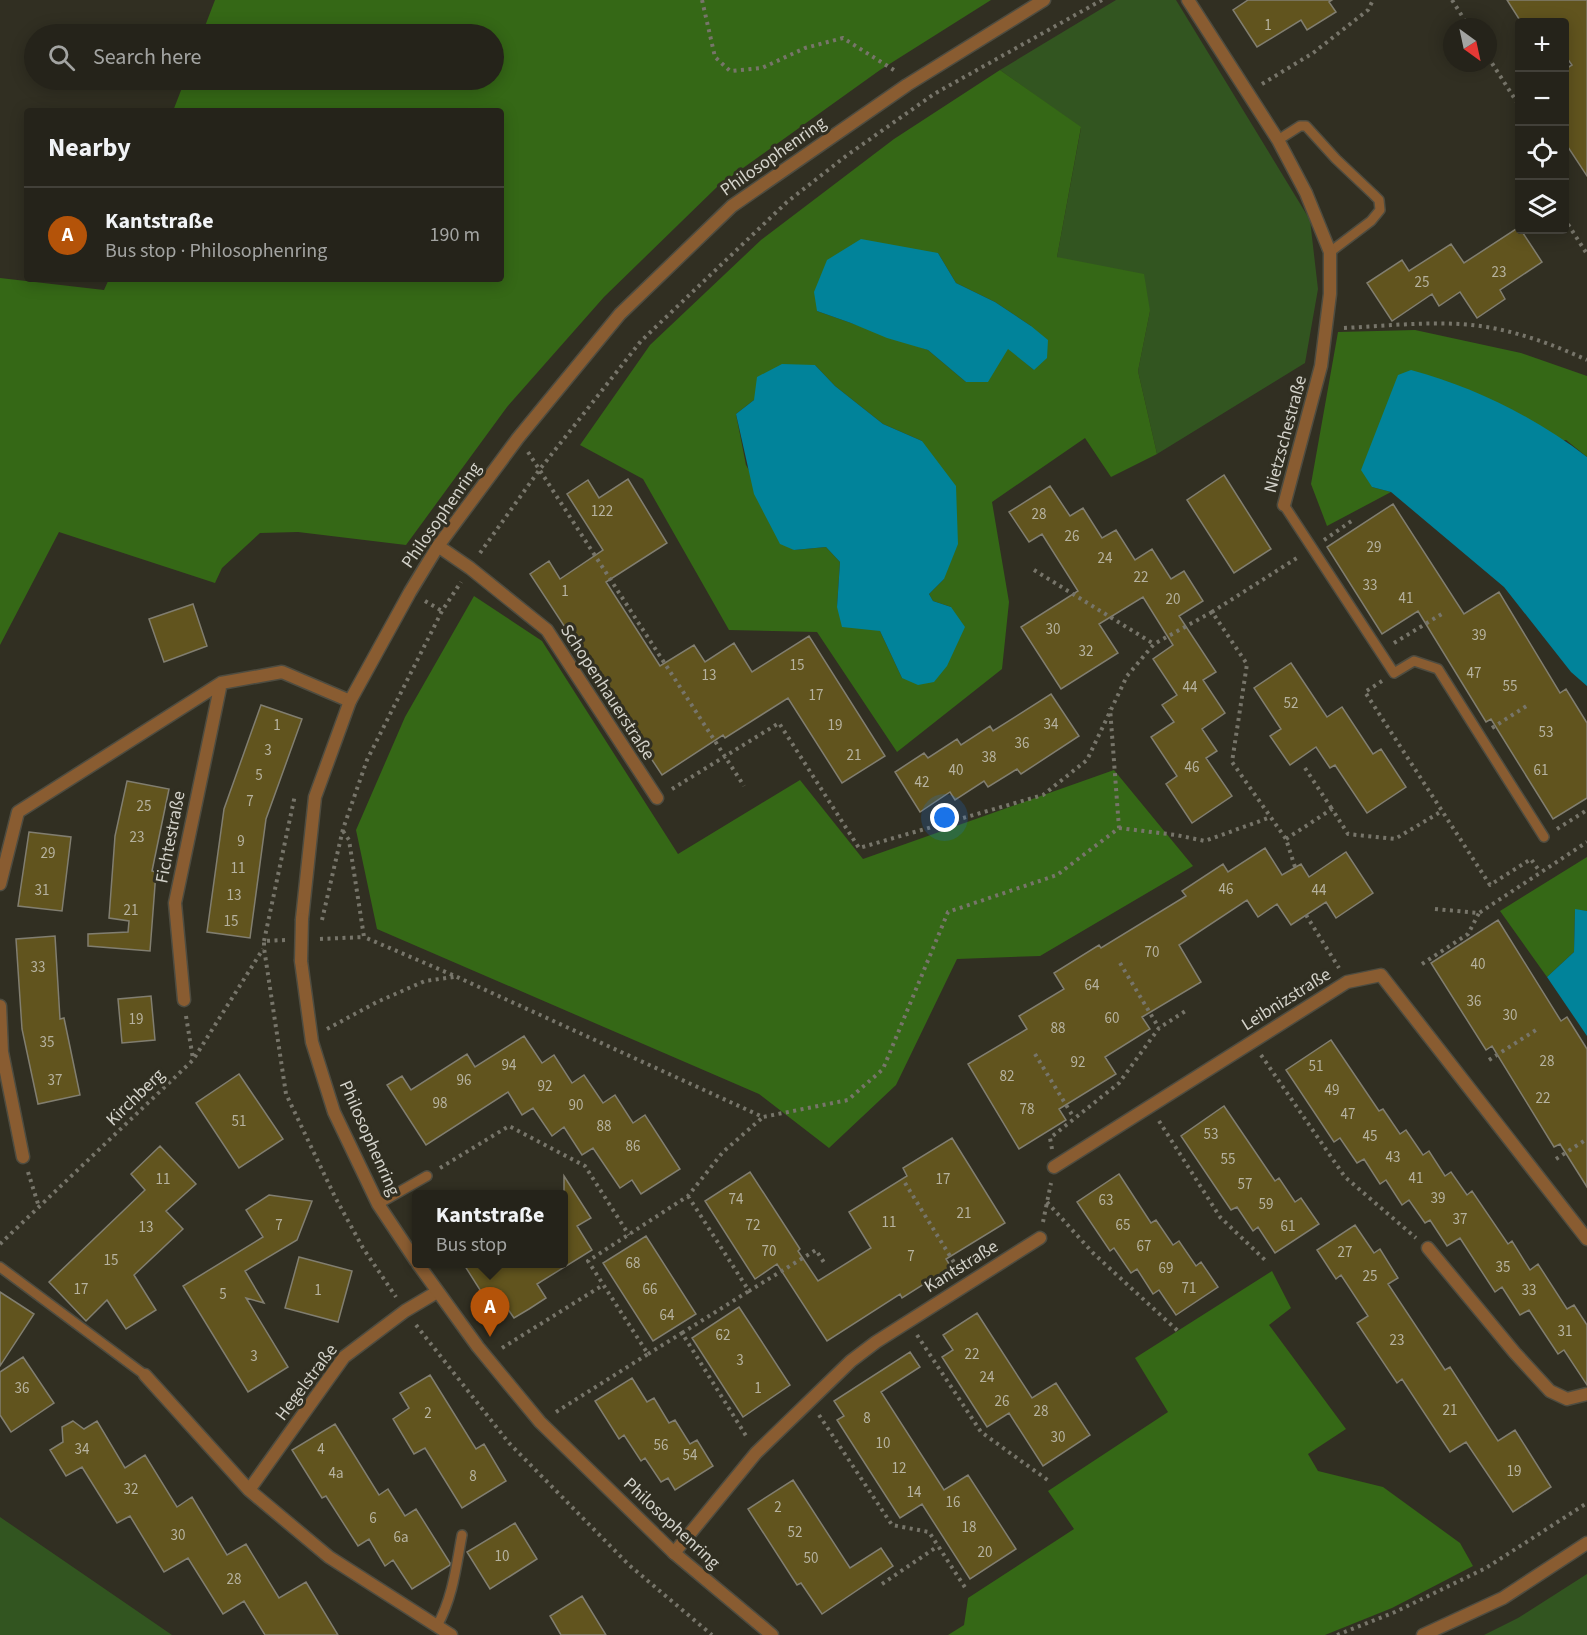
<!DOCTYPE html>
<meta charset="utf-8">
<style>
body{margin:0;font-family:"Source Sans 3",sans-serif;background:#312f27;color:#f1f3f6}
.controls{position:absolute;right:18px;top:18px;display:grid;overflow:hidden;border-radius:6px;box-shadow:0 3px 15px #0003}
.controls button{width:54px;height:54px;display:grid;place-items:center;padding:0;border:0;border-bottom:2px solid #424039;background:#25231a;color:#f1f3f6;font:30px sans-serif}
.compass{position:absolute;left:1443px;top:18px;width:54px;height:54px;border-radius:50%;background:#25231a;box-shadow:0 3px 15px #0003;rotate:147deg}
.you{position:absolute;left:945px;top:818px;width:21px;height:21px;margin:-15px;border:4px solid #fff;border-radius:50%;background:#1a73e8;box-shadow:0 0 0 9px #1a73e833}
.badge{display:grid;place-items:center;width:39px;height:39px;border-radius:50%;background:#b45309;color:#fff;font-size:20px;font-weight:700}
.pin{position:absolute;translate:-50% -50px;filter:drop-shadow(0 2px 3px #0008)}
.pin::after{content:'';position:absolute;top:32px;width:21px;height:18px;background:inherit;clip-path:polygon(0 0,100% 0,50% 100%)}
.popup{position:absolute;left:412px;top:1190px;width:156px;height:78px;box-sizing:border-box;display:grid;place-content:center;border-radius:6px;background:#25231a;filter:drop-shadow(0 2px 4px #0005);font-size:20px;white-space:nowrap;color:#a3a4a2}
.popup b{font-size:22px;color:#f1f3f6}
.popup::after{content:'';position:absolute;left:50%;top:100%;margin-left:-12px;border:12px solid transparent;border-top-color:#25231a}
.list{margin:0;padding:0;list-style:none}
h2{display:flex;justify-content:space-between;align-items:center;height:78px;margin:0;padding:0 24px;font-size:26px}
h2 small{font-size:20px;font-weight:400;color:#a3a4a2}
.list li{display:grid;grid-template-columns:39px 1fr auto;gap:18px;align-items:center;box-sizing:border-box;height:96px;padding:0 24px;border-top:2px solid #424039}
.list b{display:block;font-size:22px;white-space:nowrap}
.list p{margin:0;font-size:20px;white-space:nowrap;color:#a3a4a2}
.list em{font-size:20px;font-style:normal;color:#a3a4a2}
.icon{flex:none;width:33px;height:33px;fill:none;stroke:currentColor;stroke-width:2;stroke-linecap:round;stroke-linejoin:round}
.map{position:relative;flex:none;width:1587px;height:1635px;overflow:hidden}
.search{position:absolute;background:#25231a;box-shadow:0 3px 15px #0003;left:24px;top:24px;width:480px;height:66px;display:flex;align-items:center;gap:15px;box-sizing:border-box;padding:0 21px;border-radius:33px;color:#a3a4a2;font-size:22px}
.panel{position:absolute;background:#25231a;box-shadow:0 3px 15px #0003;left:24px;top:108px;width:480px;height:174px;border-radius:6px}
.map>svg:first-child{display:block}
.green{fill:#325520}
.forest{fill:#356816;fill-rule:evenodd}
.water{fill:#01839a}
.building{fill:#61541e;stroke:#817e70;stroke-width:1.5}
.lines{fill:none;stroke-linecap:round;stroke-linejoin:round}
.service-casing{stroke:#4e4c40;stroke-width:12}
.minor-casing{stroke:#4e4c40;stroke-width:15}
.tertiary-casing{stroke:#4e4c40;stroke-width:15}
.path{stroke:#77756a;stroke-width:4;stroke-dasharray:3 4.5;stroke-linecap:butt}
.service{stroke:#895c31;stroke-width:9}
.minor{stroke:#895c31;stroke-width:12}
.tertiary{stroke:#895c31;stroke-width:12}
.tertiary-bridge-casing{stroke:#4e4c40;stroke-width:15;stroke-linecap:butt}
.tertiary-bridge{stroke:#895c31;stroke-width:12}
.labels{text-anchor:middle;stroke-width:6;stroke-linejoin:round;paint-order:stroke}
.number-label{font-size:15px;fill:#b6b29f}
.street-label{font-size:18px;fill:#d3d2ca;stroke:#312f22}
</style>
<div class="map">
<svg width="1587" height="1635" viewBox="0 0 1587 1635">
<rect width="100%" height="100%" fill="#312f22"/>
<path class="green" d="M1116,0h60l134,220 8,69 -13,74 -148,91 -19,-83 12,-60 -93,-54 24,-129 -81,-58z
M0,1517l172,118h-172z
M1587,1574v61h-103l34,-17z"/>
<path class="forest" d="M215,0h776l-111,70 -162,116 -114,111 -97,110 -101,138 -108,-13 -38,1 -38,35 -7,15 -156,-51 -59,113v-367l104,12 5,-11h392v-168h-328l12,-31h309v-46h-292z
M1000,70l81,57 -24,130 87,17 6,37 -12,60 19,83 -46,23 -26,-39 -93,64 17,100 -7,67 -105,83 -80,-120 -88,-2 -86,-151 -63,-34 70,-100 111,-105 133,-101zM938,253l18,30 39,19 36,24 3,44 -26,-22 -42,34 -38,-32 -111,-39zM815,365l20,21 48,38 39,17 22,138 -15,15 4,7 18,6 -49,71 -22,-47 -43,-24 3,-45 -14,-15 -32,3 -48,-85 -10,-51 18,-14z
M1415,330l106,23 66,23v81l-21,-17 -194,47 19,5 -64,34 -16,-42 27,-152z
M474,596l68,45 136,213 122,-74 63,79 251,-89 79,96 -153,90 -83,3 -61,126 -67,63 -70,-54 -382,-165 -21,-99 49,-113z
M1587,857v54l-12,-1 -1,42 -27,25 -47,-66z
M1272,1271l19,37 -22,17 77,104 -38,25 10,17 65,16 77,56 13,23 -81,42 -67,27h-377l16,-10 4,-27 106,-69 -26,-38 120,-79 -33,-54z"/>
<path class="water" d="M861,239l77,14 18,30 39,19 36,24 17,14 -1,18 -13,12 -26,-21 -20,33h-22l-38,-32 -41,-12 -36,-15 -34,-12 -3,-19 13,-32z
M782,364l33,1 20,21 48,38 39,17 34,45 2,58 -14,35 -15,15 4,7 18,6 14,20 -18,39 -13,16 -16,3 -16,-7 -22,-47 -38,-4 -5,-20 3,-45 -14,-15 -32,3 -14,-6 -26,-50 -18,-80 18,-14 3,-23z
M1411,370c63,17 124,47 176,87v229l-16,-14 -67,-85 -113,-95 -19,-5 -11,-17 37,-95z
M1575,909l12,2v125l-40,-59 27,-25z"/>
<path class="building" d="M1248,0h84l-3,2 7,10 -29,18 -6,-10 -44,27 -24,-37z
M1507,0h80v176l-23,-35v-71l8,-5 -8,-11v-32h-43z
M1519,227l23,35 -42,28 5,9 -28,19 -17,-26 -21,14 -7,-12 -40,27 -25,-38 35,-23 7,11 42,-27 13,19z
M1224,475l47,74 -37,24 -47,-73z
M628,479l39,64 -61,39 54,84 34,-21 11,17 29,-19 18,29 57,-36 76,120 -43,27 -54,-85 -63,40 -2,-3 -61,40 -132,-201 19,-13 11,18 43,-29 -36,-56 21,-14 11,18z
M1050,486l20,30 13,-8 19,30 14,-8 19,30 17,-11 19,30 13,-8 19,30 -24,15 37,56 -13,8 22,33 -23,16 15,22 -11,7 26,38 -40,27 -26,-39 11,-8 -26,-39 23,-15 -12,-17 15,-10 -24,-36 20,-14 -30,-48 -44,27 19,29 -57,36 -40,-62 57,-36 -36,-57 -13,8 -20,-30z
M1393,504l71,110 35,-22 61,101 6,-4 21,34v75l-34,21 -62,-100 -5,3 -68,-111 -36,23 -55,-87z
M193,604l14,42 -43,16 -15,-43z
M1291,663l36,54 15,-10 31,47 8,-5 25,38 -39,26 -32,-48 -5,3 -14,-21 -26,18 -20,-29 11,-7 -27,-41z
M1051,694l28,42 -58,38 -4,-5 -29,18 -4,-6 -29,19 -5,-8 -30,20 -25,-40 29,-19 4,5 29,-19 4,6 29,-19 3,5z
M261,705l41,14 -36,100 -16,119 -43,-6 17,-123z
M127,781l42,8 -17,82 4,1 -6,79 -62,-5v-12l40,-2 1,-11 -20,-3 6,-82z
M29,832l42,5 -9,74 -44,-5z
M1265,848l17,27 19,-11 8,13 37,-25 27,41 -37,25 -10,-16 -35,23 -14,-21 -19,13 -11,-17 -68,45 22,37 -59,35 8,12 -45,28 11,17 -57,35 7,11 -47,29 -51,-85 59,-35 -8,-13 45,-27 -10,-16 45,-28 2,3 85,-52 -4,-5 41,-27 5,8z
M1498,920l63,101 6,-4 20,32v138l-27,-43 -6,3 -62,-101 -6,4 -55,-87z
M55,936l5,83 4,-1 16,77 -42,9 -16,-75 -6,-90z
M151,996l4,44 -33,3 -4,-44z
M524,1036l18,27 12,-8 18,28 12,-8 19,28 12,-8 18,28 12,-8 35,54 -39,25 -9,-14 -12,8 -27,-40 -11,7 -18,-28 -12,9 -19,-28 -11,7 -14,-23 -82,53 -39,-60 15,-9 9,14 56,-36 8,13z
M1331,1040l48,71 4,-2 17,25 6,-4 17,25 6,-4 16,25 6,-4 16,23 5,-4 36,53 4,-3 18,29 8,-6 29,45 7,-4 13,20v60l-23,-35 -6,4 -29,-44 -9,5 -18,-28 -7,5 -35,-54 -13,8 -17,-26 -5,3 -16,-23 -7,5 -16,-25 -6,4 -16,-25 -7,4 -17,-25 -6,4 -48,-72z
M239,1074l44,65 -44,29 -43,-65z
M1224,1106l51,75 4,-3 16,24 6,-4 18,26 -44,29 -17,-26 -5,4 -16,-24 -6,3 -50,-74z
M952,1138l53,85 -59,36 5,8 -49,31 -2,-4 -73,47 -50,-77 -22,15 -50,-78 45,-29 50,77 -2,2 20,30 53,-33 -22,-36 58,-36 -4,-8z
M160,1146l36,38 -30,27 17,18 -49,46 22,35 -30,19 -19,-29 -21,21 -37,-39 96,-92 -14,-16z
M1119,1174l32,49 5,-3 17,25 6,-4 17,25 5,-4 17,25 -42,28 -17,-25 -6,4 -16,-25 -6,4 -17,-25 -4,3 -33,-49z
M564,1176l27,42 -14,8 15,24 -55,34 9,14 -17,11 -15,9 -9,-13 -11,7 -31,-49h101z
M269,1195l43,6 -15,39 -52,31 19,32 -18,-5 42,69 -40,25 -65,-106 80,-49 -17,-27z
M1355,1225l19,28 6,-4 18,29 -10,6 57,86 5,-3 48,74 17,-11 36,57 -38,25 -47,-70 -16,10 -48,-73 -5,4 -40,-60 11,-7 -27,-41 -5,4 -19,-29z
M646,1236l50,78 -43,27 -50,-78z
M299,1257l53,14 -14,51 -53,-14z
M0,1292l34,22 -34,52z
M739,1307l51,78 -47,32 -51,-79z
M977,1313l55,85 24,-15 34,52 -47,31 -34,-53 -22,14 -45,-70 11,-7 -10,-15z
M910,1352l10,15 -39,25 63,98 24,-15 48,74 -46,30 -48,-75 -22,14 -63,-98 7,-4 -10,-15z
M23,1357l31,46 -43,29 -11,-17v-43z
M430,1375l46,74 8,-5 22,37 -44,27 -37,-60 -11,6 -21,-35 16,-11 -9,-15z
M632,1378l15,24 7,-4 15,25 6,-3 15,24 7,-4 16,26 -38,24 -7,-12 -7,4 -16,-24 -4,3 -17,-26 -5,4 -24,-38z
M73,1421l11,8 13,-8 28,47 20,-13 32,52 15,-10 35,58 19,-11 33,54 27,-16 32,53h-73l-21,-34 -21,13 -35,-56 -24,14 -34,-56 -13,7 -35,-56 -16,9 -16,-26 13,-8 -1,-15z
M335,1424l44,71 9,-6 17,27 11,-7 34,54v2l-38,24 -19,-29 -8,6 -16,-27 -11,7 -32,-50 -4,2 -30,-48z
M793,1480l57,88 31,-20 12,18 -71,48 -21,-31 -4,2 -49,-76z
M515,1523l22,36 -47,30 -23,-37z
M582,1596l24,39h-45l-11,-19z"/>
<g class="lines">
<defs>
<path id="service" d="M1278,140l22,-14h6l30,33 37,35 6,6 1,10 -9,11 -41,31
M1284,505l110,168 20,-12 24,8 106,168
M378,1204l49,-28
M0,1267l145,108
M437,1626c16,-29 19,-59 25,-91"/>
<path id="minor" d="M1188,0l90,140 28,53 24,59v42l-9,72 -37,139
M438,546l32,22 77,62 110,168
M0,884l18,-72 203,-129 61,-11 68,29
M184,1000l-9,-97 46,-220
M0,1006l2,46 21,105
M1054,1167l293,-185 34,-7 206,264
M1428,1248l87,105 35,38 17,8 20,-5
M145,1375l104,115 80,67 122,78
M249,1490l95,-133 61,-46 32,-19
M674,1553l82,-100 95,-92 25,-19 164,-104"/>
<path id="tertiary" d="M302,919l13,-122 35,-96 60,-109 28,-46 80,-108 102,-124 112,-108 175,-121 137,-85
M301,961l11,81 22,70 44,92 38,57
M418,1264l60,83 62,75 134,131 98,82
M1423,1635l80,-37 84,-55"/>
</defs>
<use href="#service" class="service-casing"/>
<use href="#minor" class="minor-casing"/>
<use href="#tertiary" class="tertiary-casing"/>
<path class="path" d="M702,0l13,57 15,14 32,-3 43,-20 38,-10 54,34
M1452,0l17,27
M1488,57l32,50
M1262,84l51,-31 55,-43 5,-10
M1564,218l23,36
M1344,328c38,-2 77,-6 115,-4 44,2 89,18 128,36
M528,452l216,334
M1324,540l29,-20
M480,553l60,-84 101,-128 146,-139 59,-46 88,-62 168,-94
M1034,570l120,74
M425,601l17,10
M1394,643l51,-31
M1382,681l-17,11 125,193 41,-26 9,13
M1492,728l36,-23
M1305,768l27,41
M672,789l107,-66 80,125 184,-53 44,-35 40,-84 27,-32 58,-32
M1119,828l57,7 29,6 66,-24
M1557,829l30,-19
M343,831l6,9 15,97 91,39 308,141 85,-17 35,-31 65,-157 109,-37 62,-47 -9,-120
M1286,839l46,-30 16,25 47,5 47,-28
M1295,867l-9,-28 -54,-77 15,-98 -35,-52 88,-56
M1435,909l44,4 108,-71
M1306,915l33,53
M322,920l21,-91 24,-69 75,-149 19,-29
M320,939l44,-2
M285,940l-21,1v7l22,146 49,103 28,51 33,49
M264,941l31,-146
M1120,963l39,65
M1422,964l46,-30 11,-21
M186,1016l7,43
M327,1029l50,-27 48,-21 29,-4
M1035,1054l39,64
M1261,1055l84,122 71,61
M1489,1060l50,-32
M1159,1121l61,96 45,43
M1052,1149l-2,-11 69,-55 40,-55 28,-18
M1556,1159l31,-20
M440,1168l69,-42 76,40 44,69
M28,1172l11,35
M905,1183l53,86
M688,1196l61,95 67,-41 9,14
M1047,1202l46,51 86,79
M1043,1222l8,-39
M0,1244l193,-184 70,-111
M416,1325l93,118 120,122 83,70
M682,1333l67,-42
M917,1335l64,97 68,49
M502,1348l101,-63
M648,1354l34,-21 66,106
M556,1412l92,-58 -60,-93 100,-65 35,-44 40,-35
M819,1415l73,110 37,7 37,57
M882,1584l56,-38
M1337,1635l58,-23 91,-44 101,-65"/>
<use href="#service" class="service"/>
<use href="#minor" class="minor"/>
<use href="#tertiary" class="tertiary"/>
<defs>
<path id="tertiary-bridge" d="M301,961l1,-42"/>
</defs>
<use href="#tertiary-bridge" class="tertiary-bridge-casing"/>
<use href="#tertiary-bridge" class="tertiary-bridge"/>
</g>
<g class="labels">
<g class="number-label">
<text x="1268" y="30">1</text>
<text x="1499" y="277">23</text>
<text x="1422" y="287">25</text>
<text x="602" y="516">122</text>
<text x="1039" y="519">28</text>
<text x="1072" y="541">26</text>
<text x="1374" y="552">29</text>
<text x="1105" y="563">24</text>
<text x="1141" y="582">22</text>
<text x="1370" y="590">33</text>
<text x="565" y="596">1</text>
<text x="1406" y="603">41</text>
<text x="1173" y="604">20</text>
<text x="1053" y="634">30</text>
<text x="1479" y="640">39</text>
<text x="1086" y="656">32</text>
<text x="797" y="670">15</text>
<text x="1474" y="678">47</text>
<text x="709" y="680">13</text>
<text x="1510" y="691">55</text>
<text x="1190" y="692">44</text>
<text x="816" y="700">17</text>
<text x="1291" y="708">52</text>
<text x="1051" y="729">34</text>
<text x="277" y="730">1</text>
<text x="835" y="730">19</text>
<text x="1546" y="737">53</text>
<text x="1022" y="748">36</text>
<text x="268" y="755">3</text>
<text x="854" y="760">21</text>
<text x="989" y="762">38</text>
<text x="1192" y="772">46</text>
<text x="956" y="775">40</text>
<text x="1541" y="775">61</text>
<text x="259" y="780">5</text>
<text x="922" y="787">42</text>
<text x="250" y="806">7</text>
<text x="144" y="811">25</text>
<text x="137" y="842">23</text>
<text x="241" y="846">9</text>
<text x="48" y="858">29</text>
<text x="238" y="873">11</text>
<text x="1226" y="894">46</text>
<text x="42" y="895">31</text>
<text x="1319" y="895">44</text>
<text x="234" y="900">13</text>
<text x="131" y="915">21</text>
<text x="231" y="926">15</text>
<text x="1152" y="957">70</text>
<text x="1478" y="969">40</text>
<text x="38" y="972">33</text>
<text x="1092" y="990">64</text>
<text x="1474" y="1006">36</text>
<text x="1510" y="1020">30</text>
<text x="1112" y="1023">60</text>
<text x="136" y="1024">19</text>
<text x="1058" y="1033">88</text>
<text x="47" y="1047">35</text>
<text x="1547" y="1066">28</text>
<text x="1078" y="1067">92</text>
<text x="509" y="1070">94</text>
<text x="1316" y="1071">51</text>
<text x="1007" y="1081">82</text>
<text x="55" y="1085">37</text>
<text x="464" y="1085">96</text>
<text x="545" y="1091">92</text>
<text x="1332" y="1095">49</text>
<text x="1543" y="1103">22</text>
<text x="440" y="1108">98</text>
<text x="576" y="1110">90</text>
<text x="1027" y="1114">78</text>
<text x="1348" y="1119">47</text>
<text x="239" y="1126">51</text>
<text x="604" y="1131">88</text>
<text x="1211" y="1139">53</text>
<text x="1370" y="1141">45</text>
<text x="633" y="1151">86</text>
<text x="1393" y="1162">43</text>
<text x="1228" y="1164">55</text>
<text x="1416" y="1183">41</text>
<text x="163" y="1184">11</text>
<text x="943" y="1184">17</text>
<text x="1245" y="1189">57</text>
<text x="1438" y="1203">39</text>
<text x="736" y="1204">74</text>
<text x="1106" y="1205">63</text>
<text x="1266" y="1209">59</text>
<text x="964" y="1218">21</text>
<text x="1460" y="1224">37</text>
<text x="889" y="1227">11</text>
<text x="279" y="1230">7</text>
<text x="753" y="1230">72</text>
<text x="1123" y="1230">65</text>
<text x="1288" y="1231">61</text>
<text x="146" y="1232">13</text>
<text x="1144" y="1251">67</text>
<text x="769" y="1256">70</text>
<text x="1345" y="1257">27</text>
<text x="911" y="1261">7</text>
<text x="111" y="1265">15</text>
<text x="633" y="1268">68</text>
<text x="1503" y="1272">35</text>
<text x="1166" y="1273">69</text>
<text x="1370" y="1281">25</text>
<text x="1189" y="1293">71</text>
<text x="81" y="1294">17</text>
<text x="650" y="1294">66</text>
<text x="318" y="1295">1</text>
<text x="1529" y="1295">33</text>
<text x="223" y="1299">5</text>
<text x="667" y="1320">64</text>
<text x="1565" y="1336">31</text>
<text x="723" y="1340">62</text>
<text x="1397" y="1345">23</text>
<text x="972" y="1359">22</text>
<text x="254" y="1361">3</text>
<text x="740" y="1365">3</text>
<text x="987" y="1382">24</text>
<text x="22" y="1393">36</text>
<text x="758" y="1393">1</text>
<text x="1002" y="1406">26</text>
<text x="1450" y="1415">21</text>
<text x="1041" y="1416">28</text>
<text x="428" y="1418">2</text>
<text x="867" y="1423">8</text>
<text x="1058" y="1442">30</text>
<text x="883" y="1448">10</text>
<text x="661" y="1450">56</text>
<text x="82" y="1454">34</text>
<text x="321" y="1454">4</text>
<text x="690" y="1460">54</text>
<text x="899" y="1473">12</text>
<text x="1514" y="1476">19</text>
<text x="336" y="1478">4a</text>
<text x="473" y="1481">8</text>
<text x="131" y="1494">32</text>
<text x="914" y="1497">14</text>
<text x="953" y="1507">16</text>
<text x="778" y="1512">2</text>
<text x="373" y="1523">6</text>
<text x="969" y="1532">18</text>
<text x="795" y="1537">52</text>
<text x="178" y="1540">30</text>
<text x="401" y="1542">6a</text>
<text x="985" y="1557">20</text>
<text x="502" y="1561">10</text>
<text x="811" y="1563">50</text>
<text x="234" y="1584">28</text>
</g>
<g class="street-label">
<text transform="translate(773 156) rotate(-35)" y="6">Philosophenring</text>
<text transform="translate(1285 434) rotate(-75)" y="6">Nietzschestraße</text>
<text transform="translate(441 515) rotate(-55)" y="6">Philosophenring</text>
<text transform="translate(608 692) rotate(57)" y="6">Schopenhauerstraße</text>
<text transform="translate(170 837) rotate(-79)" y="6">Fichtestraße</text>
<text transform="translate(1286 999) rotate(-32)" y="6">Leibnizstraße</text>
<text transform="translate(135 1097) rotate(-44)" y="6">Kirchberg</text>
<text transform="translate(370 1138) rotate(66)" y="6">Philosophenring</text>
<text transform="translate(961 1266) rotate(-32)" y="6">Kantstraße</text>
<text transform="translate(306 1382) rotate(-53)" y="6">Hegelstraße</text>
<text transform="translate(672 1523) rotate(43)" y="6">Philosophenring</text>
</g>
</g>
</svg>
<div class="controls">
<button>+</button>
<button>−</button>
<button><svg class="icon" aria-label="locate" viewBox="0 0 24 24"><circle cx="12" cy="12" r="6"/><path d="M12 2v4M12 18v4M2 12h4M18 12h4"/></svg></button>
<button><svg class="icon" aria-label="layers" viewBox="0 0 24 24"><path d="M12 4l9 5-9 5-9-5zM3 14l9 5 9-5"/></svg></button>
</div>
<svg class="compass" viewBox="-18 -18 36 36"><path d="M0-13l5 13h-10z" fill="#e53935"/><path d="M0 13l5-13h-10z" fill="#a3a4a2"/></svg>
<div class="you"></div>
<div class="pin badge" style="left:490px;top:1337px">A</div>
<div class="popup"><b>Kantstraße</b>Bus stop</div>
<div class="search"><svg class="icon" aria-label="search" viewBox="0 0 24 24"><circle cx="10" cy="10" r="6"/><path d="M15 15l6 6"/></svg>Search here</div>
<section class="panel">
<h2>Nearby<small></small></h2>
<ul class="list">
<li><span class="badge">A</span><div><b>Kantstraße</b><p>Bus stop · Philosophenring</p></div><em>190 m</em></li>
</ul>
</section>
</div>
